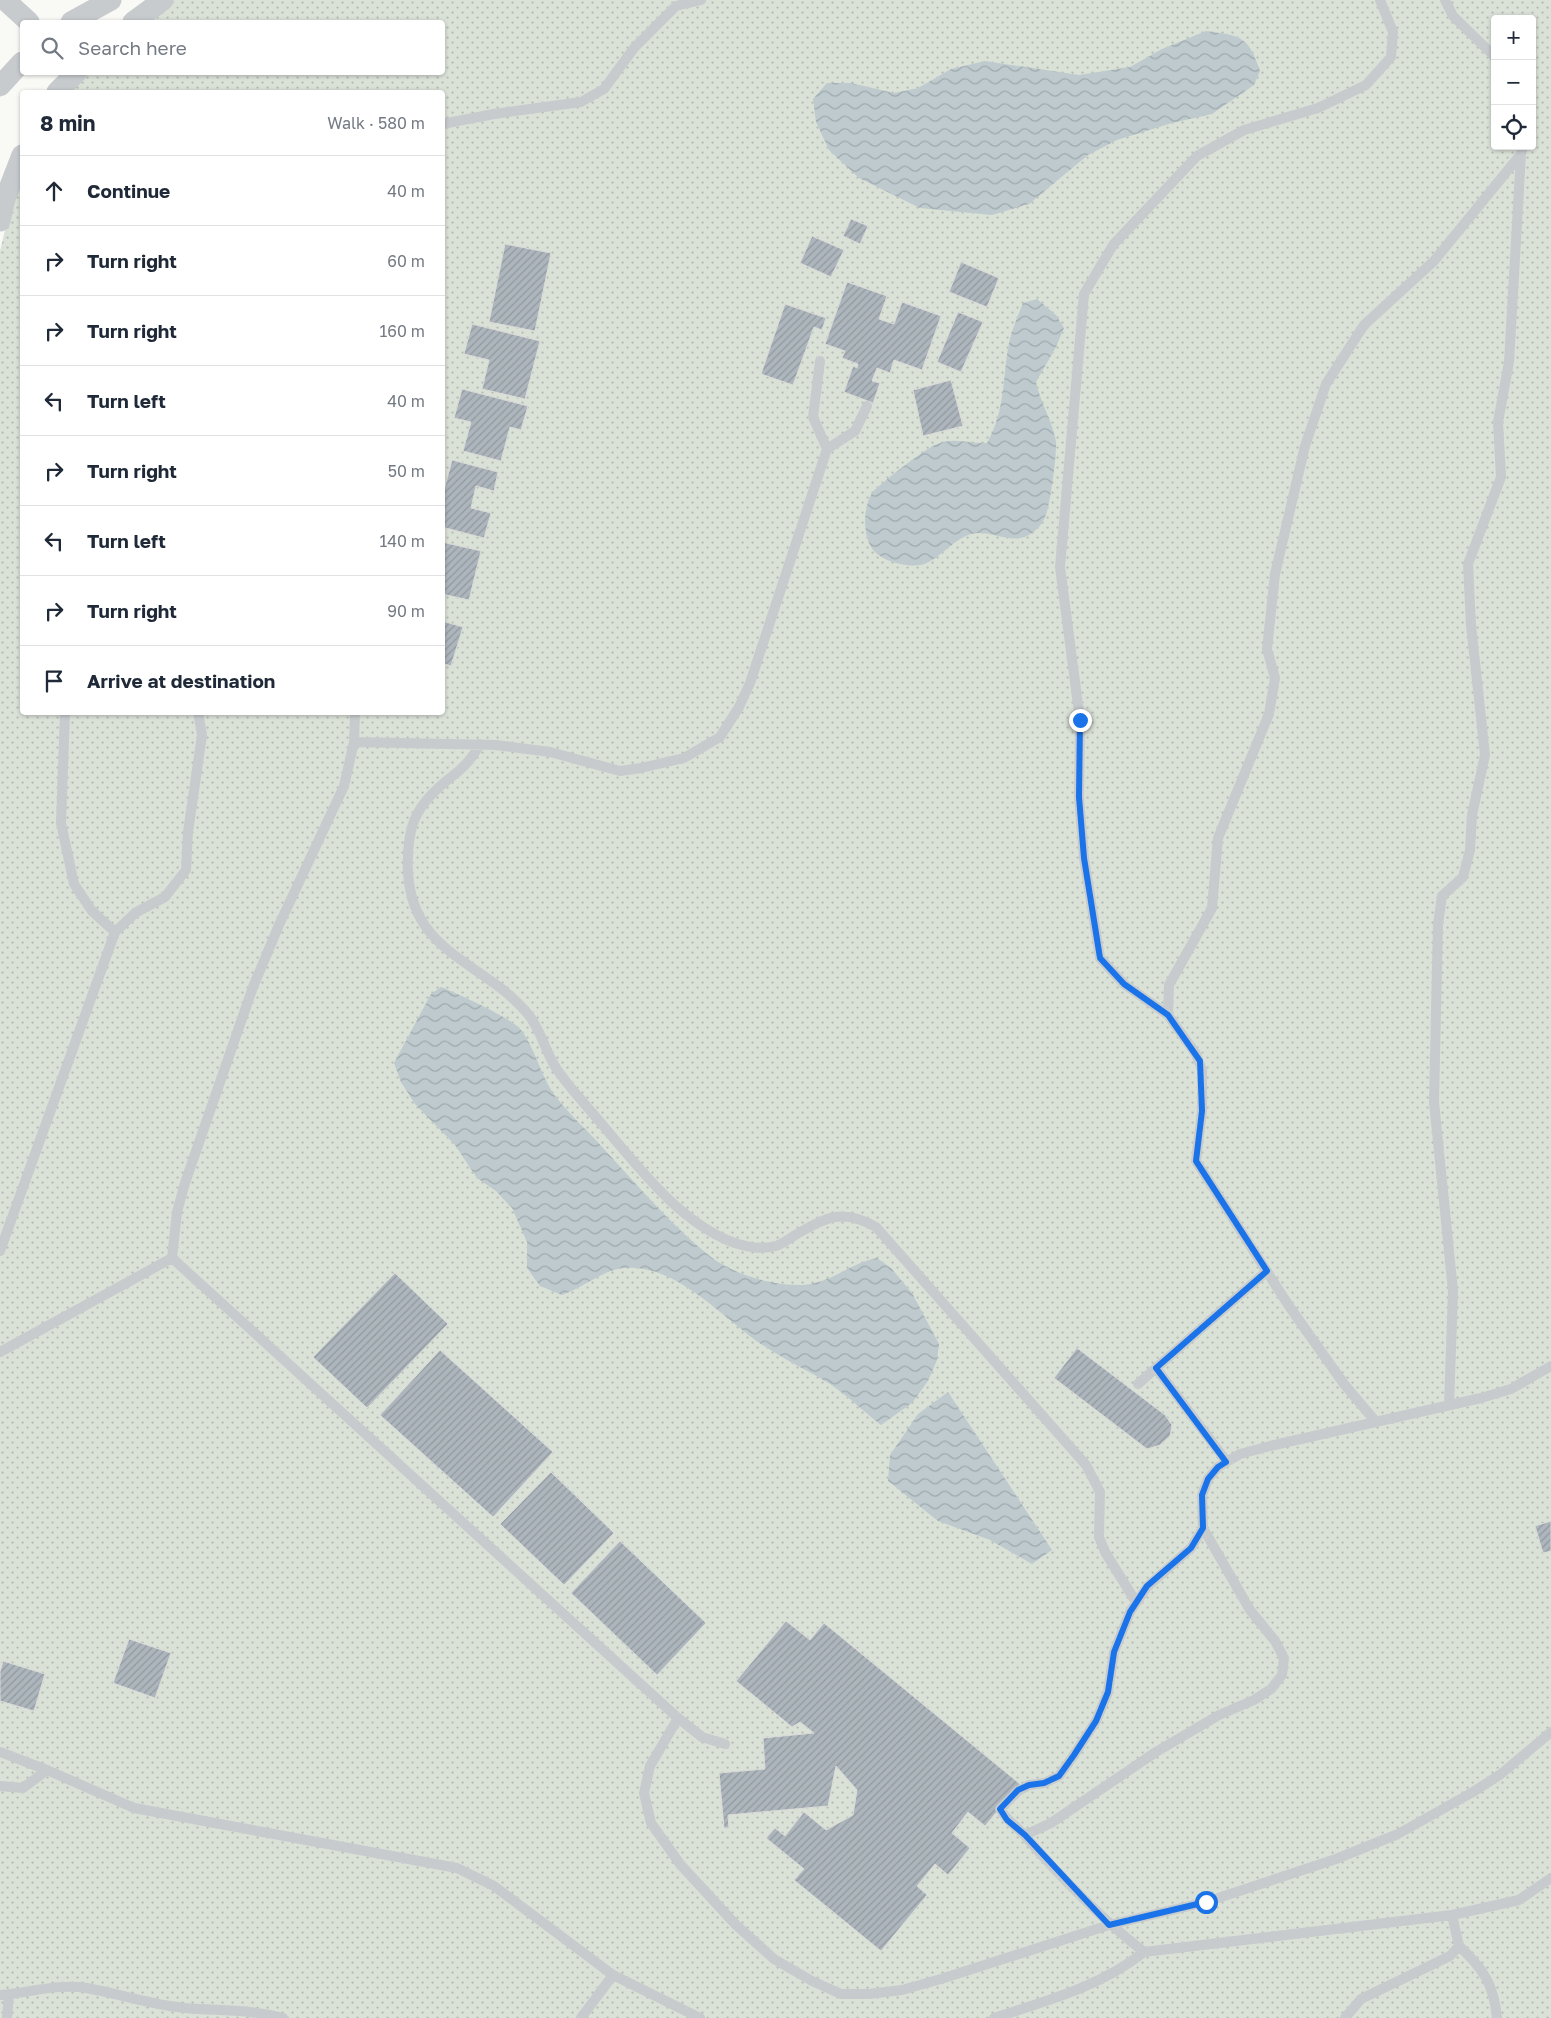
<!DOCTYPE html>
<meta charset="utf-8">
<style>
body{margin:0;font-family:"Golos Text",sans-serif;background:#f2f2f3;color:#1f2937}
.controls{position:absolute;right:15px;top:15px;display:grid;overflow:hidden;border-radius:5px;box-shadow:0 1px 4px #0004}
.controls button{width:45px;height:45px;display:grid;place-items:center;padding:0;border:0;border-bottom:1px solid #e0e1e3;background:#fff;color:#1f2937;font:25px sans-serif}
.stop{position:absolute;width:15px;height:15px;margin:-11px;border:4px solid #1a73e8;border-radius:50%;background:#fff}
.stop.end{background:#1a73e8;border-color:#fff;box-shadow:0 1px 5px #0008}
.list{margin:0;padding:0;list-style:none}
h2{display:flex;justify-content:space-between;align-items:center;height:65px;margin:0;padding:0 20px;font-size:21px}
h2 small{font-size:16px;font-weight:400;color:#747a83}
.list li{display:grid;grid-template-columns:32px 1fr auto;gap:15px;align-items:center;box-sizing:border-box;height:70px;padding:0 20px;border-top:1px solid #e0e1e3}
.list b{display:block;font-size:19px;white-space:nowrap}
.list em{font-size:16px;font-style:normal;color:#747a83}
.icon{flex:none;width:28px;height:28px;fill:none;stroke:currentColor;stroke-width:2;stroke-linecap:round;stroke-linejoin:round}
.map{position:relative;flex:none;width:1551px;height:2018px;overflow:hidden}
.search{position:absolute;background:#fff;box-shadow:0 1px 4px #0004;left:20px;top:20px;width:425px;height:55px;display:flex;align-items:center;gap:12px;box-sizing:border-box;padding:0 18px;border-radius:5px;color:#747a83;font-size:19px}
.panel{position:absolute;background:#fff;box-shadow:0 1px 4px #0004;left:20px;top:90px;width:425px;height:625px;border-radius:5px}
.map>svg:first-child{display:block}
.grass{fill:url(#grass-dots);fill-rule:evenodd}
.water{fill:url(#water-waves)}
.building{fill:url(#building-hatch);stroke:#dbdbd9}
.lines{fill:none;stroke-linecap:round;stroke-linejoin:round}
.lane{stroke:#c7cbce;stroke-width:10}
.street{stroke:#c7cbce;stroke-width:21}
.route{stroke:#1a73e8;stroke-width:6}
</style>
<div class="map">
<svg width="1551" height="2018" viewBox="0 0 1551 2018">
<defs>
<pattern id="grass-dots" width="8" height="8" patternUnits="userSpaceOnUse" patternTransform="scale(1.25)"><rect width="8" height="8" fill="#dae1d7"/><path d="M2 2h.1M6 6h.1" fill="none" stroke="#b5bbb4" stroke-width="1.8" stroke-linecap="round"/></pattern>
<pattern id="water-waves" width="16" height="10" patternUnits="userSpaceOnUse" patternTransform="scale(1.25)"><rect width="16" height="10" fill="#becace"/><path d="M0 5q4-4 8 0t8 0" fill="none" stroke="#9ea9ad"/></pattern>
<pattern id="building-hatch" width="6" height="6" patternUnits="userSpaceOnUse" patternTransform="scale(1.25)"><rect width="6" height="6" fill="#adb6bc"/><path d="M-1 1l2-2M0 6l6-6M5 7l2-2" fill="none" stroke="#91999f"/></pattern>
</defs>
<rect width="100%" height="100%" fill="#f9f9f6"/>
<path class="grass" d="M173,0h1378v2018h-1551v-1767l12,-50 10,-27v538h420v-620h-375l19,-19 356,-1v-50h-299zM1495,19h37v127h-37z"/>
<path class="water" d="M1206,31c35,5 42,4 54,40l-6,14 -42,29 -40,9 -55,17 -29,15 -59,49 -37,11 -72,-7 -61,-30 -30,-28 -13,-28 -3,-23 14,-16h24l43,10 24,-5 33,-19 34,-8 94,14 51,-8 32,-18z
M1037,299l19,16 8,13 -8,19 -20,35c4,20 17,40 20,60 1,11 -6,66 -11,75 -3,8 -10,15 -18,19 -18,8 -38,-7 -56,-2 -18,5 -35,29 -51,31 -14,2 -36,-3 -46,-14 -12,-13 -11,-44 -2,-58 6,-8 53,-44 63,-48 18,-9 34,-1 52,-2 19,-34 15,-64 22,-100 3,-14 9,-27 14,-40z
M441,987c17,7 69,30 80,43 13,16 21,49 35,67 14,18 33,35 48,52 33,36 69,78 107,108 24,18 62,29 92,28 29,-2 47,-22 74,-27l14,10 21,25 27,51 -2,16 -9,21 -16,22 -31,22c-17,-13 -33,-29 -51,-41 -21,-13 -45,-24 -66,-38 -40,-26 -87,-83 -140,-78 -19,1 -42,20 -62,27l-22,-9 -13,-18v-26l-15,-34 -16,-17 -19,-13 -22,-33 -40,-41 -14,-22 -7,-19 37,-69z
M948,1392l104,158 -20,14 -42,-24 -52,-19 -50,-40 2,-26 28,-41z"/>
<path class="building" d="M851,219l17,7 -8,18 -17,-8z
M812,236l32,14 -13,27 -31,-14z
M505,244l46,9 -16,78 -46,-9z
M961,262l38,16 -12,29 -38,-15z
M847,282l40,14 -8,23 15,5 8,-22 39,14 -19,54 -28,-10 -4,13 -13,-5 -5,13 8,2 -7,20 -29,-11 9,-26 4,2 1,-4 -16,-6 3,-7 -20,-7z
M785,304l41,14 -4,12 -8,-3 -21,58 -32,-11z
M958,312l25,10 -22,50 -24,-10z
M472,324l68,17 -15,58 -43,-10 7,-29 -25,-6z
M951,380l12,46 -40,10 -10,-46z
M462,389l66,17 -7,24 -11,-3 -9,34 -38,-10 8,-29 -17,-4z
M452,460l46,12 -4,19 -18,-5 -5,22 20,5 -7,25 -42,-11v-29z
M442,542l39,9 -12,49 -27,-6z
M442,621l21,6 -12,39 -9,-3z
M395,1273l53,51 -81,84 -54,-51z
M1077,1348l88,67 7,10 -2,11 -10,9 -13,4 -93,-71z
M440,1350l113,102 -60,65 -113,-102z
M551,1472l63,61 -50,52 -64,-61z
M1551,1521v30l-8,2 -8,-27z
M620,1541l86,82 -49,52 -86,-82z
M786,1621l24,19 14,-17 196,161 -35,42 -17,-14 -16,21 18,15 -22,27 -13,-11 -18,22 10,9 -46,56 -87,-71 10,-11 -38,-31 9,-10 10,8 19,-24 22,18 27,-15 4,-25 -21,-24 -8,40 -100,9 1,13h-5l-5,-55 46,-4 -2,-31 51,-5 -14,-11 -8,5 -56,-46z
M129,1639l42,14 -16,45 -42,-15z
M3,1661l42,13 -11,37 -34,-10v-29z"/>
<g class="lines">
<path class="lane" d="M1445,0l8,16 42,41
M442,124l52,-10 87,-12 23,-13 30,-41 42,-42 25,-6
M820,361l-7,56 14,32
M65,712l-4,111 13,61 18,27 23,21
M354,742l142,3 54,7 70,19 21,-3 43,-10 36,-21 19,-30 11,-24 77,-234 28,-18 12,-25
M479,744c-5,14 -17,25 -29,34 -36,28 -44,50 -42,95 5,82 76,88 120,141 13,16 17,37 28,54 14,21 33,40 49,60 36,42 74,93 127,114 15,5 28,8 44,4 7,-2 14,-8 21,-12 30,-17 46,-26 79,-7l210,238 14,27 -1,45 6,15 31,50
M1168,1015l-44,-31 -24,-26 -16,-100 -5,-61 1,-77 -20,-153 24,-273 29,-49 84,-89 47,-26 74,-22 48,-23 25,-28 2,-25 -13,-32
M0,1251l115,-319 20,-19 30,-16 21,-27 2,-38 14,-97 -4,-23
M172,1258l506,460 24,19 23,7
M0,1352l172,-94 5,-46 8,-29 68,-196 26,-62 65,-139 10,-44 1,-30
M1138,1384l18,-16
M1449,1405l4,-114 -19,-189 4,-178 4,-28 21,-19 7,-27 2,-35 13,-60 -14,-130 -3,-61 33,-87 -3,-55 11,-60 12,-208
M1376,1422l-32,-38 -55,-78 -93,-145 6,-50v-41l-6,-16 -28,-39 1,-30 43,-77 6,-70 51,-124 6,-36 -8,-29 8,-75 30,-128 21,-62 38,-59 70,-64 87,-107 2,-8
M1227,1462l-71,-94 111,-97
M678,1718l-28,48 -6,27 7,30 29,41 56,61 38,34 38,22 29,13h28l33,-4 39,-11 168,-54 97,-23 130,-43 62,-25 75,-42 28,-18 50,-42
M0,1752l47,18
M0,1786l23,2 24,-18 87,38 323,60 37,18 119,89 87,43
M1025,1835l26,-12 105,-71 63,-37 35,-15 17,-11 11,-14 2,-17 -9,-17 -25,-31 -47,-82
M1459,1946c24,22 35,39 38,72
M1144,1952l308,-37 67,-15 32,-22
M0,1995c28,-2 59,-12 87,-7 33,6 64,17 98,20 33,3 65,1 98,10
M7,2018l2,-24
M581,2018l32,-43
M994,2018c52,-17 106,-31 150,-66 -43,-34 -82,-73 -118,-115 -8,-10 -19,-16 -26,-28l18,-18 11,-6 15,-2 15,-7 15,-21 22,-34 12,-29 6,-40 16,-40 17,-25 44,-39 12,-20 -1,-33 6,-16 10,-12 22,-13 30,-8 211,-48 30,-9 40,-23
M1345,2018l16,-19 89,-43 9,-10 -7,-31"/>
<path class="street" d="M5,0l24,22
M71,22l40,-22
M133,22l30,-22
M0,86l22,-24
M57,92l20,-20
M0,221l5,-22 17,-44"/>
</g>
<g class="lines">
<path class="route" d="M1080,720l-1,77 5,61 16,100 24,26 44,31 32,46 2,50 -6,50 71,110 -111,97 70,94 -8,5 -10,12 -6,16 1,33 -12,20 -44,38 -17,26 -16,40 -6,40 -12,29 -22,34 -15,21 -15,7 -15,2 -11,5 -18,19 7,11 18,15 84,90 97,-23"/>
</g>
</svg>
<div class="controls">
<button>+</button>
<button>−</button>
<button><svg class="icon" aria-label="locate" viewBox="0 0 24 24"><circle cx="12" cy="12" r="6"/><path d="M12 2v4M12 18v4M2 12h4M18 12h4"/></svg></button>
</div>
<div class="stop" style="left:1206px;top:1902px"></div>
<div class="stop end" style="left:1080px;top:720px"></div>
<div class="search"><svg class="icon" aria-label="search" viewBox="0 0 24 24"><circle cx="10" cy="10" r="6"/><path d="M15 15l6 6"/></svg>Search here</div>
<section class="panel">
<h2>8 min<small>Walk · 580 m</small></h2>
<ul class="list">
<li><svg class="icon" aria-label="ahead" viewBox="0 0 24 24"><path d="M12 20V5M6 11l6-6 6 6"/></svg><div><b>Continue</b></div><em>40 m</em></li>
<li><svg class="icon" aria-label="right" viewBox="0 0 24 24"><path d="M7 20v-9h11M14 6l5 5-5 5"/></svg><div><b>Turn right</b></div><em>60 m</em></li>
<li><svg class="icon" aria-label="right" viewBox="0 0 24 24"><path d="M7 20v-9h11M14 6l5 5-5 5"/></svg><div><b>Turn right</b></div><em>160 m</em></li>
<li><svg class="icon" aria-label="left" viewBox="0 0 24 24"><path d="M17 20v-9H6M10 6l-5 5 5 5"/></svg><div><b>Turn left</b></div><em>40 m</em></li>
<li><svg class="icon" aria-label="right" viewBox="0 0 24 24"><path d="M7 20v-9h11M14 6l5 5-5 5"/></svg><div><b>Turn right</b></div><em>50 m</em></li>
<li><svg class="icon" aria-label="left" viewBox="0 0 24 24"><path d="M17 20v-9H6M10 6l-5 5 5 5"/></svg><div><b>Turn left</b></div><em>140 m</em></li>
<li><svg class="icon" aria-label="right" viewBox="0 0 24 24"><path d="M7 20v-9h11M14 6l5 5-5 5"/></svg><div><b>Turn right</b></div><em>90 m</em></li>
<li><svg class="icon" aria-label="arrive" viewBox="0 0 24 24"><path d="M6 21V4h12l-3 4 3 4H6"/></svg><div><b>Arrive at destination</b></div></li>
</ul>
</section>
</div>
